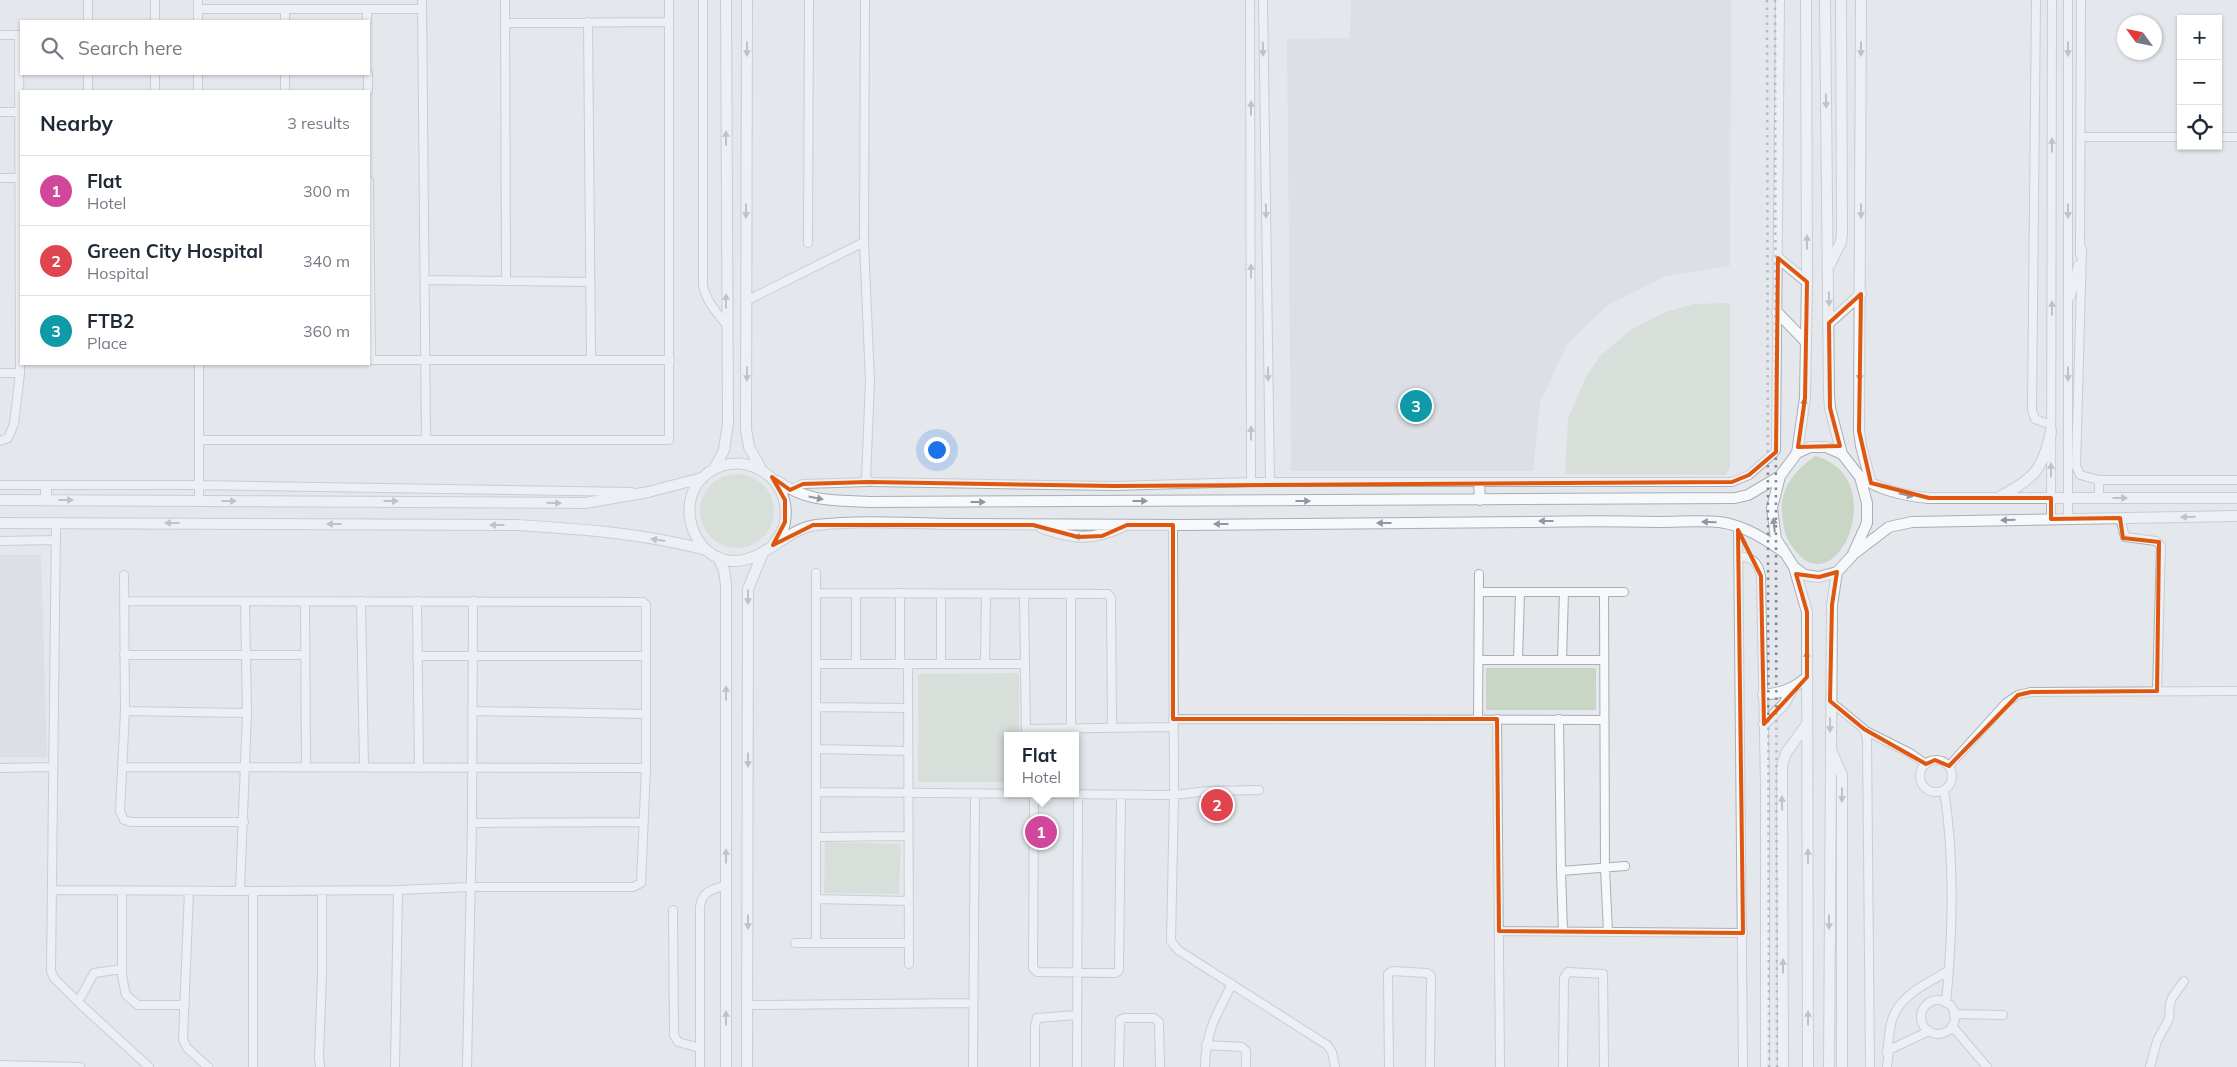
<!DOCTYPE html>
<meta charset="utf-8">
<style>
body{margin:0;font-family:Mulish,sans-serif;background:#f6f6f7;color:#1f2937}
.controls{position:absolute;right:15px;top:15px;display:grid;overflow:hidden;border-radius:0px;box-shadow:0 1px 4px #0004}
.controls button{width:45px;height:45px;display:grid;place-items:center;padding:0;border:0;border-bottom:1px solid #e0e1e3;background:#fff;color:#1f2937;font:25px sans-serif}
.compass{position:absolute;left:2117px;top:15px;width:45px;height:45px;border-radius:50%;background:#fff;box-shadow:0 1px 4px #0004;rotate:303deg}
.you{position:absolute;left:936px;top:449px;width:18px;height:18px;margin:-12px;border:4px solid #fff;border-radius:50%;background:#1a73e8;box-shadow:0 0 0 8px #1a73e833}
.badge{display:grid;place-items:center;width:32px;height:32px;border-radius:50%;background:#d1495b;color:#fff;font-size:16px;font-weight:700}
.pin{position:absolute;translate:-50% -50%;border:2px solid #fff;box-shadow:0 1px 5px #0006}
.popup{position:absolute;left:1004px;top:732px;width:75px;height:65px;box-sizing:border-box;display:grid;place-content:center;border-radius:0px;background:#fff;filter:drop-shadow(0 1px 4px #0005);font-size:16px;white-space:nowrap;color:#747a83}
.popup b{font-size:19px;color:#1f2937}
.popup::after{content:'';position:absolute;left:50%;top:100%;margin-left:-10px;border:10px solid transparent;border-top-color:#fff}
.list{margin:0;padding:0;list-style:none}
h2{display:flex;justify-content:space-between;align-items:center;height:65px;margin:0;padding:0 20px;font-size:21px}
h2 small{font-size:16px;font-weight:400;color:#747a83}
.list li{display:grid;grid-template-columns:32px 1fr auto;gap:15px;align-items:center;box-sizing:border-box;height:70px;padding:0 20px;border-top:1px solid #e0e1e3}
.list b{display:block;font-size:19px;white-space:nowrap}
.list p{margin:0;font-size:16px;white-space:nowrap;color:#747a83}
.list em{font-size:16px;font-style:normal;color:#747a83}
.icon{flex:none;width:28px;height:28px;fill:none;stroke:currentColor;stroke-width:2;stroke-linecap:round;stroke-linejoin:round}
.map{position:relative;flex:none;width:2237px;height:1067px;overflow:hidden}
.search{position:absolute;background:#fff;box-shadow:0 1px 4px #0004;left:20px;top:20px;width:350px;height:55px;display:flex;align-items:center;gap:12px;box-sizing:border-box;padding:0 18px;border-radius:0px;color:#747a83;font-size:19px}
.panel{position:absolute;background:#fff;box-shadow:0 1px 4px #0004;left:20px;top:90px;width:350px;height:275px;border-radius:0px}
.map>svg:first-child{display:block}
.built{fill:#d2d6de}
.green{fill:#c9d6c5}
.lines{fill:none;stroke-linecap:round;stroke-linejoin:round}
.minor-casing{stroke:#a9aeb7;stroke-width:10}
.tertiary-casing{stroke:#a9aeb7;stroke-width:12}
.minor{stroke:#f7f8fa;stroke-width:8}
.tertiary{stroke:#f7f8fa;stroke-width:10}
.rail{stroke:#7d8696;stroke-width:2.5;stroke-dasharray:2.5 5;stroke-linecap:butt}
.oneway{fill:#9196a0}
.marked{fill:none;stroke:#df570f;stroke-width:4;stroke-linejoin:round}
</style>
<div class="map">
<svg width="2237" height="1067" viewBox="0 0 2237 1067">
<rect width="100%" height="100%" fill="#e4e7ec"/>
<path class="built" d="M1351,0h380l-1,266 -64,10 -58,29 -41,39 -27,59 -7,68h-242l-4,-432 63,-1z
M0,555h41l6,202h-47z"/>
<path class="green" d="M1730,303v165l-5,7 -160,-1 3,-56 19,-43 13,-19 31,-26 32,-17 30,-9z
M1815,456c75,20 26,140 -15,100 -15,-16 -16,-23 -18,-44 -2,-25 14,-42 33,-56z
M700 511a37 37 0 1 1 74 0a37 37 0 1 1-74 0Z
M1486,668h110v42h-110z
M1019,673v63h-12v46h-89v-108z
M825,842l76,2 -2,50 -75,-1z"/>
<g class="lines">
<defs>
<path id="minor" d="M198,0v21
M422,0l4,440
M505,0l1,281
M703,0v285c3,16 13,27 23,39
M865,0l-1,242 6,139 -4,98 6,3 242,4 137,-4h481l17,-7 25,-22 2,-3 4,-450
M1250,0l1,482
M1263,0l7,482
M2036,0l-4,410 3,9 16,6
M2068,0v519
M198,9h224
M285,9v12
M367,9v12
M88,21v-21
M155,21v-21
M588,22l3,338
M505,23l164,-1
M0,35h21
M198,74v17
M285,74v17
M368,74v17
M88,91v-17
M155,91v-17
M0,112h19
M2081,137h100
M2218,137h19
M0,178h20
M369,181l2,179
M808,243l1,-243
M2082,249l-6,217 4,9 19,5h138
M2080,254l1,-254
M425,280l165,2
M2071,296l7,-31
M746,301l118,-59
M369,360h301
M199,364v137
M0,373h20
M199,440h470v-440
M0,441l8,-3 6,-14 6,-51 -1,-338
M2099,480v18
M0,485h199l432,7
M791,489l12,-5 65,-2
M2120,518l5,19 31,4 5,5 -4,145
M2051,519l1,-519
M56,523l-5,448 3,7 24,24 71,65
M1173,525l1,270 -3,146 7,9 149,95 5,7 3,15
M1738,527l5,540
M0,541l56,-1
M1739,556c13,2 19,5 22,20l4,209v282
M124,575l1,136 -5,100 4,9 7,2h113
M1479,592h145
M1604,592l1,276 3,64
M816,593l292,1 3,4 1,130
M941,594v70
M1024,594l2,142
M305,601l1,166
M361,601l3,166
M417,601l2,167
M124,655h181
M417,656h229
M1479,660h124
M1518,660l2,-68
M1562,660l2,-68
M816,664h209
M856,664v-71
M900,664v-71
M908,664l1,300
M985,664l1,-70
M1830,701l34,28 3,10 3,328
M816,707l92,1
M125,711l122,2
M472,711l174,3
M1173,719l431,1
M1478,719l1,-145
M1497,719l3,348
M1559,719l2,152 64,-5
M1071,728v-134
M1026,729l147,-2
M1864,730l46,23 16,11
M816,749l92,2
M1920 776a16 16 0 1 1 32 0a16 16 0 1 1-32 0Z
M1949,766l57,-63 12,-8 13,-3 206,-1
M122,767l524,1
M0,768l52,-1
M1944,790c11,70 9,143 2,213
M816,792l358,3 34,-4 51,-1
M1034,795l-1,173 4,4 79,1 3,-3 2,-175
M472,823l171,-1
M816,837l92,-1
M1561,871l2,61
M53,890l200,1 145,-1 72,-3h163l8,-4 5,-115v-163l-3,-3 -519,-1
M240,890l7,-177 -2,-111
M122,891v85l4,19 12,10h47
M189,891l-6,148 4,9 21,19
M253,891v176
M816,899l92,2
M673,910l1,125 4,7 22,6
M1499,931l244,2
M795,943h114
M816,943v-370
M1921 1017a17 17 0 1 1 34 0a17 17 0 1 1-34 0Z
M78,1002l16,-29 28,-4
M748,1005l225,-2
M1954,1014l49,1
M1952,1026l35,41
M1206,1045l36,2 4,4v16
M1887,1052c2,-11 2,-23 5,-32 8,-26 35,-36 56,-49
M0,1065l80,2
M320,1067l-1,-10 3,-83v-83
M395,1067l3,-177
M467,1067l5,-244 1,-222
M700,1067v-160c2,-16 12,-17 26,-22
M973,1067l2,-272
M1035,1067v-41l2,-8 40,-3
M1077,1067l1,-272
M1119,1067l1,-47 4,-2h30l5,4 1,45
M1205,1067c1,-37 11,-51 27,-83
M1389,1067l-1,-93 4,-3 35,2 4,3 -1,91
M1563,1067l1,-89 4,-6 35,2 1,93
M1887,1067l2,-17 40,-19
M2150,1067l7,-26 12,-22 1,-15 2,-6 12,-17"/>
<path id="tertiary" d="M747,0l-1,429 3,18 12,22
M1825,0l4,395 1,13 12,46
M1861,0l-2,431 2,15 10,37
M1778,258l29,24
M1830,264l11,-22 1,-8 -1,-234
M1777,312l28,29
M1829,323l32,-29
M1797,453l13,-6h16l16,7 18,23 7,26v20l-15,33 -15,16 -18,5 -14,-2 -11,-8 -18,-28 -4,-31 8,-32 17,-23 8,-55 2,-116 -1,-282
M714,469l10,-19 4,-27 -2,-423
M1866,480c19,12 41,16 63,18h308
M777,481c31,21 55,19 91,21l867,-4 13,-3 32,-19
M1479,483l1,17
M46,486v14
M2001,496c34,-18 42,-27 50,-65
M0,500l585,3 63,-11 54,-14
M0,523l516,2c63,4 128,8 190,25
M1042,528c33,11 50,13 82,-2
M773,545c5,-7 11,-14 12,-23 8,-49 -50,-78 -84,-43 -25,27 -7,80 31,82 33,1 53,-32 84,-36 44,-5 90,-2 134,-1 78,1 156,1 234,1 116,-1 232,-2 348,-3 42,-1 84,-1 127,0 20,0 40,-2 60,0 25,3 46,17 66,31
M1855,553l34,-26 23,-5 325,-6
M718,557l6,13 2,15v482
M1794,567l13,45 1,455
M1763,695c19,-2 30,-6 44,-18
M1764,724l20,-20 9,-16
M1831,750l11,25v292
M747,1067l1,-478 15,-36
M1783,1067l-1,-301 4,-13 21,-29
M1829,1067l3,-462 5,-33"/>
</defs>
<use href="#minor" class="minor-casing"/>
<use href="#tertiary" class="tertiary-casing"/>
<use href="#minor" class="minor"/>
<use href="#tertiary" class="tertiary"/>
<path class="rail" d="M1767,0l2,1067
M1775,0l2,1067"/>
</g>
<defs><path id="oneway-solid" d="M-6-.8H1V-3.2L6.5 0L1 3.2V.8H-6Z" transform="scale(1.25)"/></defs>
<g class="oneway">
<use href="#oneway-solid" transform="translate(747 49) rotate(90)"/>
<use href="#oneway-solid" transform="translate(1263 49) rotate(89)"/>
<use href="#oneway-solid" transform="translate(1861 49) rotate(90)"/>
<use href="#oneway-solid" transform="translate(2068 49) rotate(90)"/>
<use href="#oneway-solid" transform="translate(1826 101) rotate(89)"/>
<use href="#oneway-solid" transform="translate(1251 108) rotate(-90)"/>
<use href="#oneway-solid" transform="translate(726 138) rotate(-90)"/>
<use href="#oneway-solid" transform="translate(2052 145) rotate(-90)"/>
<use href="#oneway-solid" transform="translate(746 211) rotate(90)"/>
<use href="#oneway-solid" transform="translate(1266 211) rotate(89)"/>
<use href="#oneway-solid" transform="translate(1861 211) rotate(90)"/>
<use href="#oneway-solid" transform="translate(2068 211) rotate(90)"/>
<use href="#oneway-solid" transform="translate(1807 242) rotate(-90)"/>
<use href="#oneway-solid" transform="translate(1251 271) rotate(-90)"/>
<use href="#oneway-solid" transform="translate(1829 299) rotate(89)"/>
<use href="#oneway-solid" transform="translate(726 301) rotate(-90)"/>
<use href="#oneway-solid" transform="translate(2052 308) rotate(-90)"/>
<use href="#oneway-solid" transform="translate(747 374) rotate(91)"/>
<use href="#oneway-solid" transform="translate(1268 374) rotate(89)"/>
<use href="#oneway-solid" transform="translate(1860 374) rotate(91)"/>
<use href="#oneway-solid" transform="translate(2068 374) rotate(90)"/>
<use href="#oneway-solid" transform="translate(1804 405) rotate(-84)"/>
<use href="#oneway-solid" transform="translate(1251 433) rotate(-90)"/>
<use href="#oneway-solid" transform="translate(2051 470) rotate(-90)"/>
<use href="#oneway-solid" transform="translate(1906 495) rotate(13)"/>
<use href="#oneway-solid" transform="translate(816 498) rotate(11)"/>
<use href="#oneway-solid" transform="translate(2120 498)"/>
<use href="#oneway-solid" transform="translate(66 500)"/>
<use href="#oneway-solid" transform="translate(229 501)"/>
<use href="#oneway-solid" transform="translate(391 501)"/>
<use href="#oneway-solid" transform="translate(1140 501)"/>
<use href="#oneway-solid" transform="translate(1303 501)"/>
<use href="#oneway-solid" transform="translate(978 502)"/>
<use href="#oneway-solid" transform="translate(554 503) rotate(1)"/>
<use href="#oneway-solid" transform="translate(2188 517) rotate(179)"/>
<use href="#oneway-solid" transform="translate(2008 520) rotate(179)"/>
<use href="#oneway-solid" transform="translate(1546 521) rotate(180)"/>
<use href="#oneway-solid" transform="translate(1709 522) rotate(-179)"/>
<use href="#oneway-solid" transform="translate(172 523) rotate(-180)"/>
<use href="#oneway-solid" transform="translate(1384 523) rotate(180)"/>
<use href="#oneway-solid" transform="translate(334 524) rotate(-180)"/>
<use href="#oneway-solid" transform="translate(1221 524) rotate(180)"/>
<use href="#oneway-solid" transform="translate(497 525) rotate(-180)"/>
<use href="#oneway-solid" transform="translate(1774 525) rotate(-96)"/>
<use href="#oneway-solid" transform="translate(1081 537) rotate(-179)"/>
<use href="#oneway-solid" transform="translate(658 540) rotate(-172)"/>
<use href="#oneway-solid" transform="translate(748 597) rotate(90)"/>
<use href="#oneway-solid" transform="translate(1807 658) rotate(-90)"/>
<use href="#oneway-solid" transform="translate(726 693) rotate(-90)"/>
<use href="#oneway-solid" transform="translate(1830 725) rotate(90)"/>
<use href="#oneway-solid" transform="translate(748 760) rotate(90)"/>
<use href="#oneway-solid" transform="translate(1842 795) rotate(90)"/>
<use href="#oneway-solid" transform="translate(1782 803) rotate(-91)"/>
<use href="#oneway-solid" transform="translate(726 856) rotate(-90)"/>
<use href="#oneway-solid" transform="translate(1808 856) rotate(-90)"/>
<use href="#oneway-solid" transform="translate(748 922) rotate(90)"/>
<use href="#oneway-solid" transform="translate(1829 922) rotate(90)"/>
<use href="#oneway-solid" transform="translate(1783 966) rotate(-90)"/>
<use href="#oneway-solid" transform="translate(726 1018) rotate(-90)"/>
<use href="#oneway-solid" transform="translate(1808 1018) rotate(-90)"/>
</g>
<path d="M0 0H2237V1067H0ZM1778,258l29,24 -2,116 -7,49 42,-1 -10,-38 -1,-85 32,-29 -2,137 12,52 58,15h122v21l69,-1 3,20 36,4 -2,149 -126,1 -13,3 -69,71 -14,-6 -9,4 -62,-35 -34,-28 2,-96 5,-33 -18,5 -23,-3 11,38v65l-43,47 -3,-148 -23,-46 5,403 -244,-2 -2,-212h-324v-194h-46l-25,11 -24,1 -45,-12h-220l-40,20 12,-23v-22l-13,-23 18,13 13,-6 65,-2 246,4 618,-4 17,-7 27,-23z" fill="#e4e7ec" fill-opacity=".55" fill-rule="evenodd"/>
<path class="marked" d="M1778,258l29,24 -2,116 -7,49 42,-1 -10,-38 -1,-85 32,-29 -2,137 12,52 58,15h122v21l69,-1 3,20 36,4 -2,149 -126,1 -13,3 -69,71 -14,-6 -9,4 -62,-35 -34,-28 2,-96 5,-33 -18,5 -23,-3 11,38v65l-43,47 -3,-148 -23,-46 5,403 -244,-2 -2,-212h-324v-194h-46l-25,11 -24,1 -45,-12h-220l-40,20 12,-23v-22l-13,-23 18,13 13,-6 65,-2 246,4 618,-4 17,-7 27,-23z"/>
</svg>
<div class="controls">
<button>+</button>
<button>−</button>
<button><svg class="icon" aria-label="locate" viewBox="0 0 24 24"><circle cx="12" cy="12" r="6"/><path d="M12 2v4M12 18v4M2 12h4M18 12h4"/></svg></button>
</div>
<svg class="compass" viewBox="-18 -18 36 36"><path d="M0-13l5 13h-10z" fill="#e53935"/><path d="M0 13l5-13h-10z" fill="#747a83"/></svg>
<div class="you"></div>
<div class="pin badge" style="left:1041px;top:832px;background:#d1479c">1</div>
<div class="popup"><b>Flat</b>Hotel</div>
<div class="pin badge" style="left:1217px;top:805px;background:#e0444e">2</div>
<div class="pin badge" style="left:1416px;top:406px;background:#0f9aa8">3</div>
<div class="search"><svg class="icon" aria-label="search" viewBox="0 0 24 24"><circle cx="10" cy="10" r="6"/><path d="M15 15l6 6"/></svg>Search here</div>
<section class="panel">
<h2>Nearby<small>3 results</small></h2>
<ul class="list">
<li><span class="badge" style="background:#d1479c">1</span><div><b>Flat</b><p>Hotel</p></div><em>300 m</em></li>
<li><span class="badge" style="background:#e0444e">2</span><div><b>Green City Hospital</b><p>Hospital</p></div><em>340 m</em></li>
<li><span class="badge" style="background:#0f9aa8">3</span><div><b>FTB2</b><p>Place</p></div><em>360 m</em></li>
</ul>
</section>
</div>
